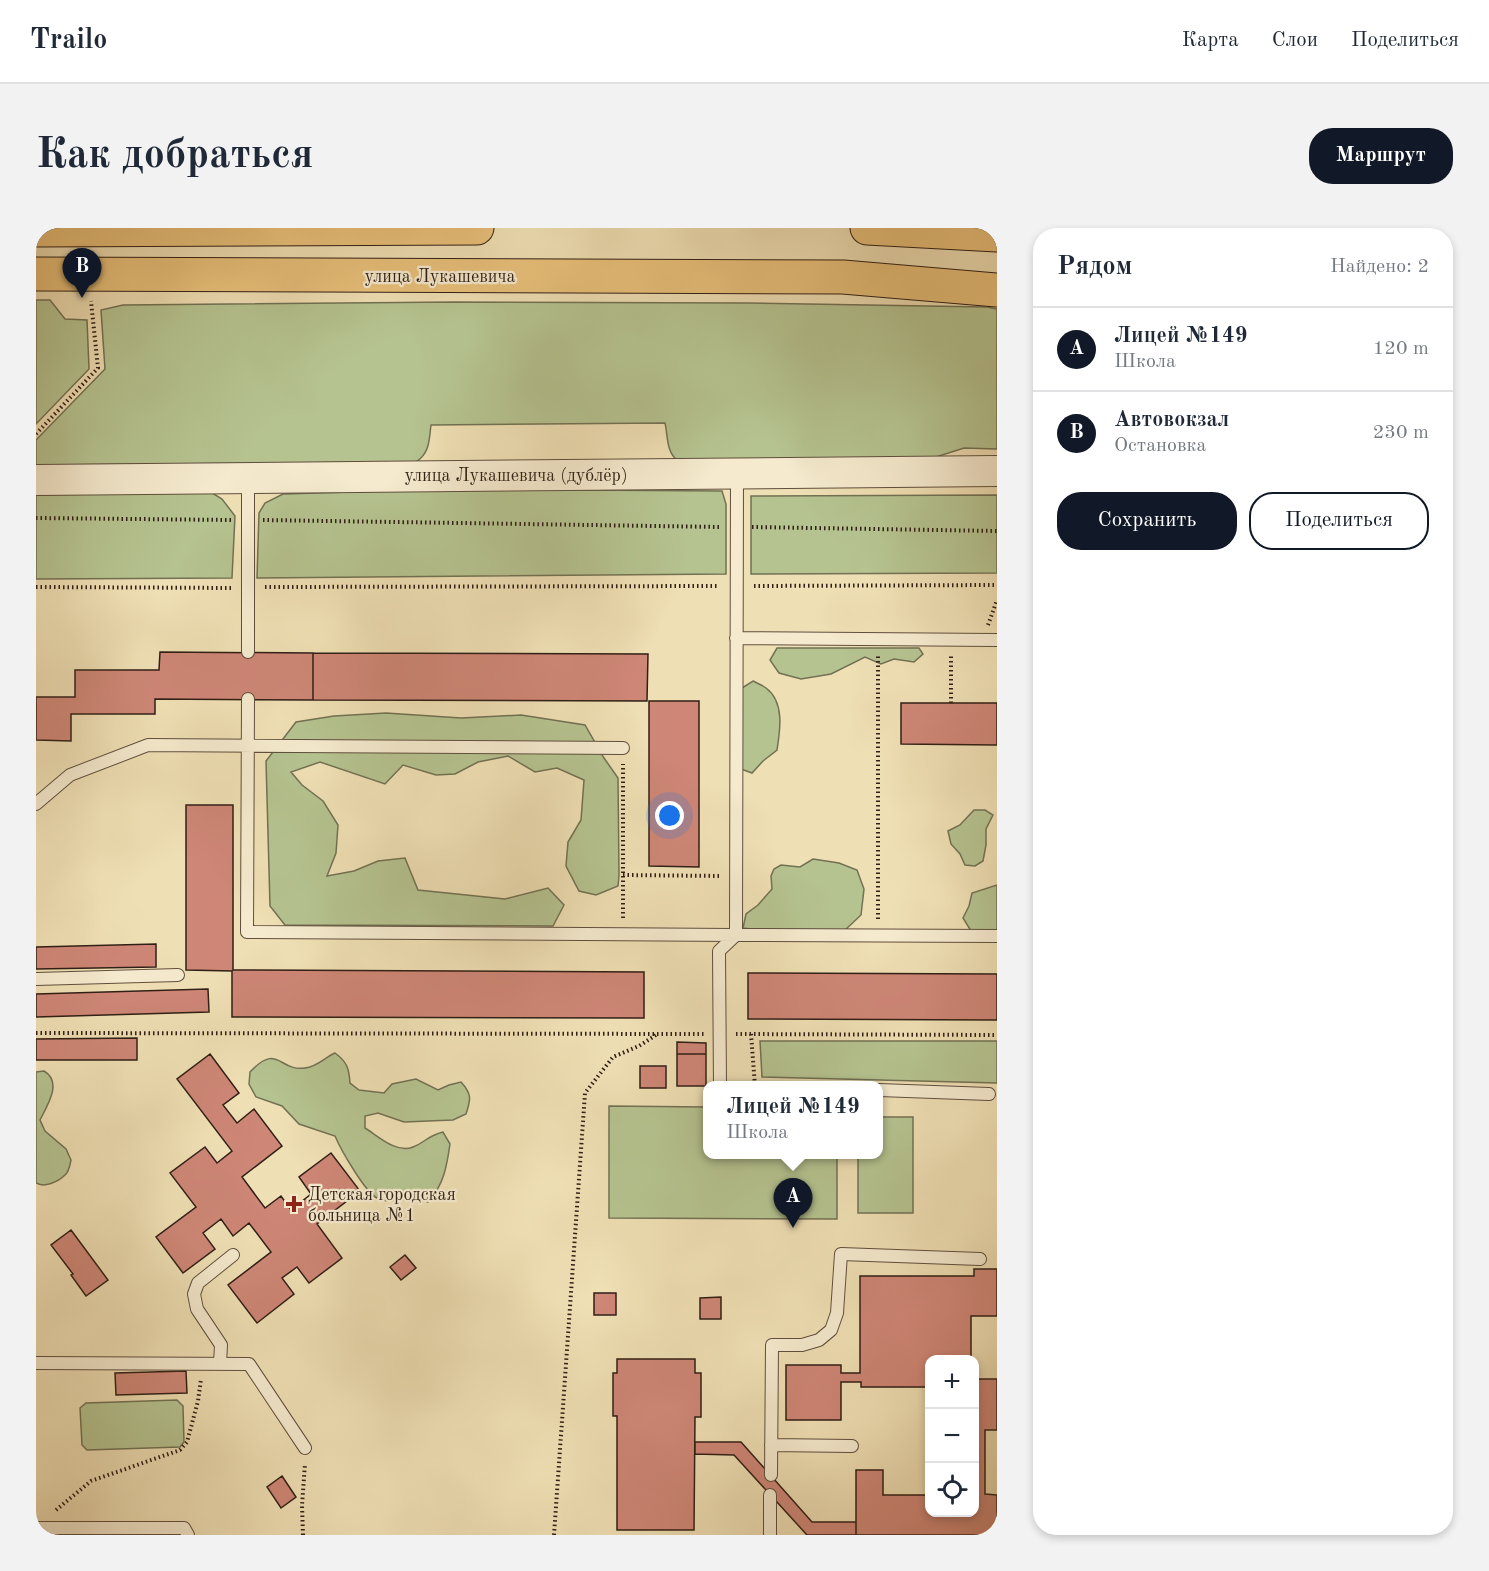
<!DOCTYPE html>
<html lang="ru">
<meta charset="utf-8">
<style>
body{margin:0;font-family:"Old Standard TT",serif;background:#f2f2f3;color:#1f2937}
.controls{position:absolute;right:18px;bottom:18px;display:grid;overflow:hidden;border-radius:12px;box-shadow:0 3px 9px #0003}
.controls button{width:54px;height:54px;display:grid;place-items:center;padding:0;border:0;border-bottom:2px solid #e0e1e3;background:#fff;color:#1f2937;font:30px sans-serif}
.you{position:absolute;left:634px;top:588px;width:21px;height:21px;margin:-15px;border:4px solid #fff;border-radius:50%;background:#1a73e8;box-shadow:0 0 0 9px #1a73e833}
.badge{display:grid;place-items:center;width:39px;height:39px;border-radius:50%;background:#111827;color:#fff;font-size:20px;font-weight:700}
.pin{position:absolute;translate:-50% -50px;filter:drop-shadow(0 2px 3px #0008)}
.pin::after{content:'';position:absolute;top:32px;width:21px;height:18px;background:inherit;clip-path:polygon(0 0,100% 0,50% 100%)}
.popup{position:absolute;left:667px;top:853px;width:180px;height:78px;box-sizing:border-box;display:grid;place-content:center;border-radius:12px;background:#fff;filter:drop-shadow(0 2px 4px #0005);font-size:20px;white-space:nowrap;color:#747a83}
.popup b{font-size:22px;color:#1f2937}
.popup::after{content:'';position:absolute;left:50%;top:100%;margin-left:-12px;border:12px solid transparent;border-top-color:#fff}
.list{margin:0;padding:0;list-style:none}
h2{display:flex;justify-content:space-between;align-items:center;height:78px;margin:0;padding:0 24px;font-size:26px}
h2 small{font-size:20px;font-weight:400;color:#747a83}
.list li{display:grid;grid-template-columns:39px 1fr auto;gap:18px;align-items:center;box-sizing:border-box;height:84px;padding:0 24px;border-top:2px solid #e0e1e3}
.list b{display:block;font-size:22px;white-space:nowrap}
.list p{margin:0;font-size:20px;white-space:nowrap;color:#747a83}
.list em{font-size:20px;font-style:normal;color:#747a83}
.actions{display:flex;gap:12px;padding:18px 24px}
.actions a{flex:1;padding:14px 0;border:2px solid #111827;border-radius:24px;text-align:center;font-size:21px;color:#111827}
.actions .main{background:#111827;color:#fff}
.icon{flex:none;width:33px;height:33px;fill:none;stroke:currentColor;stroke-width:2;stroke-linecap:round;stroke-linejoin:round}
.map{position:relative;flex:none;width:961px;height:1307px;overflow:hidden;border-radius:24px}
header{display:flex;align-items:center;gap:36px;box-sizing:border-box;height:84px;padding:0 30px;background:#fff;border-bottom:2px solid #e0e1e3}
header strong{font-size:28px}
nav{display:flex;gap:33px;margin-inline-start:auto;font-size:21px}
.intro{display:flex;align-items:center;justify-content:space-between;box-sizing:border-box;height:144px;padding:0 36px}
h1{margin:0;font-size:42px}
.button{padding:15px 27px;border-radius:24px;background:#111827;color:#fff;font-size:21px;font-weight:700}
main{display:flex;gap:36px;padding:0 36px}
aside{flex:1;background:#fff;border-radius:24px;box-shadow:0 3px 9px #0003}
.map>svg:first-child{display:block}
.green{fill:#b5c390;stroke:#727153;stroke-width:1.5}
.building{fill:#ce8676;stroke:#301f16;stroke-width:1.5}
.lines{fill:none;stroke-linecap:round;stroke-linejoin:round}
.service-casing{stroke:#604f3e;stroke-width:14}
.tertiary-casing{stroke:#604f3e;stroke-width:32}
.primary-casing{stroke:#301f16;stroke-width:35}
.path{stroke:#301f16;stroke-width:4;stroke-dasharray:1.5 3;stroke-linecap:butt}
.service{stroke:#f5eace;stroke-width:12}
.tertiary{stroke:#f5eace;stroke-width:30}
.primary{stroke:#e8c07a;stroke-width:33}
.poi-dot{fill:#8f2418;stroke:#f5eace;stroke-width:2}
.labels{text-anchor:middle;stroke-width:4.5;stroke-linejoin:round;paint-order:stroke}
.street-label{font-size:18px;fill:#301f16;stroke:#f5eace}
.poi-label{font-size:18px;fill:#301f16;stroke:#f5eace;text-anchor:start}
</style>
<header>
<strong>Trailo</strong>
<nav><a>Карта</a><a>Слои</a><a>Поделиться</a></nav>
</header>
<div class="intro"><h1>Как добраться</h1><a class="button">Маршрут</a></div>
<main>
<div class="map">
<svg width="961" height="1307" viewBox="0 0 961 1307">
<rect width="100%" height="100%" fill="#efdfb4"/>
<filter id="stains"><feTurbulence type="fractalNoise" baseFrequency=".00333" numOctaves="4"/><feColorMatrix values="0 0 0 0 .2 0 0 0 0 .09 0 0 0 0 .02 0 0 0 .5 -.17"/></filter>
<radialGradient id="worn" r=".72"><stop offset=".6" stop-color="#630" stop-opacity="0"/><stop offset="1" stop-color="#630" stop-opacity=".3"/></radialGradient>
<path class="green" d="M0,72h14l15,19 22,1 2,49 -53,55z
M419,74l293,1 239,4 10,2v140l-33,-1 -31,10 -255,3c-12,-9 -10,-25 -13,-38l-234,2c-2,15 -1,28 -15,37l-380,3v-25l69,-71 -4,-59 22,-5z
M416,261l270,2 4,13v70l-469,4 2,-65 6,-10 18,-9z
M173,263l13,8 13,17 -3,62 -196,1v-84z
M961,267v78l-246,1v-78z
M741,420h142l4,6 -9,8 -20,-3 -13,5 -16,-7 -34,17 -30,5 -22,-6 -9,-13z
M717,453c4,2 9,4 13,7 19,14 14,43 11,62l-14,11 -11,12 -11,-4 1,-81z
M350,485l75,5 60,-3 64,10 19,33 14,20 1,97 -1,11 -22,9 -17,-4 -13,-25 2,-24 13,-22 3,-40 -27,-12 -22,4 -27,-16 -30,6 -23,12 -19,1 -33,-10 -18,19 -65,-22 -29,10 11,13 21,16 15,24 -2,28 -9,23 27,-5 24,-10 27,-3 13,32 87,9 43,-11 16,17 -11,21 -268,-1 -15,-19 -4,-145 30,-39 38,-6z
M938,582h11l8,5 -7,14v16l-3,16 -8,5 -10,-1 -5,-11 -9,-10 -3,-13 12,-6z
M777,631l26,4 18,7 7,19 -3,26 -17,16 -85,-1 -16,-2 3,-14 12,-9 14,-16 -1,-13 3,-7 7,-4 19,2z
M961,657v46h-26l-8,-13 6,-12 3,-13z
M724,813h237v42l-235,-6z
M299,825c12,9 14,15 15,30l9,7 25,3 8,-9 24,-5 22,11 11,-5 12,-3c11,12 10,17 5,32l-13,6 -49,2 -26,-9 -13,3v12c13,8 32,26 48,19 13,-5 14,-11 30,-15l7,12c-3,21 -6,41 -22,58 -4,-1 -9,-3 -14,-3 -11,-1 -27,5 -37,-1 -12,-6 -36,-48 -42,-62l-36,-12 -17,-18 -26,-9 -7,-13 1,-12c28,-30 29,0 55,-4 12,-1 19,-10 30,-15z
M8,843c19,11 3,35 -4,49l5,11 21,18 5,11c-1,5 -2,12 -6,15 -7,7 -21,13 -29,8v-111z
M573,878l98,1 1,47 129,1v64l-228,-1z
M843,889h34v96h-55v-58l21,-1z
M141,1172l6,6 1,36 -4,5 -93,3 -5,-5 -2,-37 6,-5z"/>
<path class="building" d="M124,424l153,1v47l-158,-1v15h-84v27l-35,-1v-43h39v-27h84z
M277,425l335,1 -1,47 -334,-1z
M613,473h50v166l-50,-1z
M865,475h96v42l-96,-1z
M150,577h47v165l411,2v46l-412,-1v-46l-46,-1z
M120,716v23l-120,2v-22z
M712,745l249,1v46l-249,-1z
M172,761l1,23 -173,5v-23z
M101,810v22h-101v-21z
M641,814l29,1v11h-29z
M174,826l29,39 -16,12 14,18 17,-14 28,37 -40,31 23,31 16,-12 10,14 20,-16 -12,-17 32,-24 29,38 -43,33 25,34 -33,25 -12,-16 -15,11 12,16 -37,29 -29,-38 43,-33 -22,-29 -16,13 -12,-17 -18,14 12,16 -32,24 -27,-36 40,-30 -26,-34 35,-26 12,16 15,-12 -55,-72z
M641,826h29v32h-29z
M604,838h26v22h-26z
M35,1002l37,50 -22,16 -15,-21 2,-1 -22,-29z
M369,1027l11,13 -15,12 -11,-13z
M938,1041h23v47h-26v44h-41v27h-69v-5h-20v38h-55v-55h55v8h19v-97h114z
M558,1065h22v22h-22z
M685,1069v22h-21v-21z
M581,1131h78v14h6v44h-6l-1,113h-77v-114h-4v-43h4z
M150,1143l1,22 -71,2 -1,-22z
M938,1151h23v51h-12v64l12,1v40h-141v-65h27v25h47v17h44z
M659,1214h46l71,80h44v13h-49l-73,-80 -39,-1z
M246,1248l14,21 -15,11 -14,-21z"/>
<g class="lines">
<defs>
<path id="service" d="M701,246l-1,461 261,1
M700,410l261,2
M212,424v-175
M212,471l-1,233 489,3
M0,576l34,-29 78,-30 475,3
M0,751l142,-4
M684,858l-1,-135 17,-16
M843,862l110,4
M0,1135l213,1 56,84
M184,1136l1,-19 -24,-36 -3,-15 4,-11 35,-28
M735,1217l81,1
M735,1247l1,-130h30l17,-5 12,-10 6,-17 4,-59 139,5
M0,1300h148l4,7
M734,1307v-40"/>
<path id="tertiary" d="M0,252l961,-9"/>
<path id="primary" d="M831,0l130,7
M0,2l441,-2
M0,46l807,3 154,13"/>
</defs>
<use href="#service" class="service-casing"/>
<use href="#tertiary" class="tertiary-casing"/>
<use href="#primary" class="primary-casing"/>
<path class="path" d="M0,206l62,-66 -7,-67
M0,290l195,2
M227,292l457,7
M716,299l245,4
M718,358l243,-1
M0,359l197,1
M229,359l454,-1
M952,397l9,-25
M915,475v-47
M587,647l98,1
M587,690v-154
M842,691v-265
M0,805l668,1
M700,806l261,1
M715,806l4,52
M20,1282l35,-29 89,-31 7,-8 11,-41 3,-22
M267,1307l-1,-30 3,-41
M518,1307l31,-442 28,-36 26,-11 17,-11"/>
<use href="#service" class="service"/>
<use href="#tertiary" class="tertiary"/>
<use href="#primary" class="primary"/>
</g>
<path class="poi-dot" d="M255 967h6v6h6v6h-6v6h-6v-6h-6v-6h6z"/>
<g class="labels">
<g class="street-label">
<text x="404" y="54">улица Лукашевича</text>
<text x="480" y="253">улица Лукашевича (дублёр)</text>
</g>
<g class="poi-label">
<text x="272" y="972">Детская городская<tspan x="272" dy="21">больница №1</tspan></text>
</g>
</g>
<rect width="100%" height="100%" filter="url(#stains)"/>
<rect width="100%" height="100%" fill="url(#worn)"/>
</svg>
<div class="controls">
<button>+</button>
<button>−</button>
<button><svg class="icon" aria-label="locate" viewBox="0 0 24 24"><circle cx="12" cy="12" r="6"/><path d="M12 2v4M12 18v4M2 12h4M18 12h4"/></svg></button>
</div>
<div class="you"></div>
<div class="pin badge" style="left:757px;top:1000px">A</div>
<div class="popup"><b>Лицей №149</b>Школа</div>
<div class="pin badge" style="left:46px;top:70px">B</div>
</div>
<aside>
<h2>Рядом<small>Найдено: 2</small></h2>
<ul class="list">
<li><span class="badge">A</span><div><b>Лицей №149</b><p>Школа</p></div><em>120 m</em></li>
<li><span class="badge">B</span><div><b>Автовокзал</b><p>Остановка</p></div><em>230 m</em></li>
</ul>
<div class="actions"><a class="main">Сохранить</a><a>Поделиться</a></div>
</aside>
</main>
